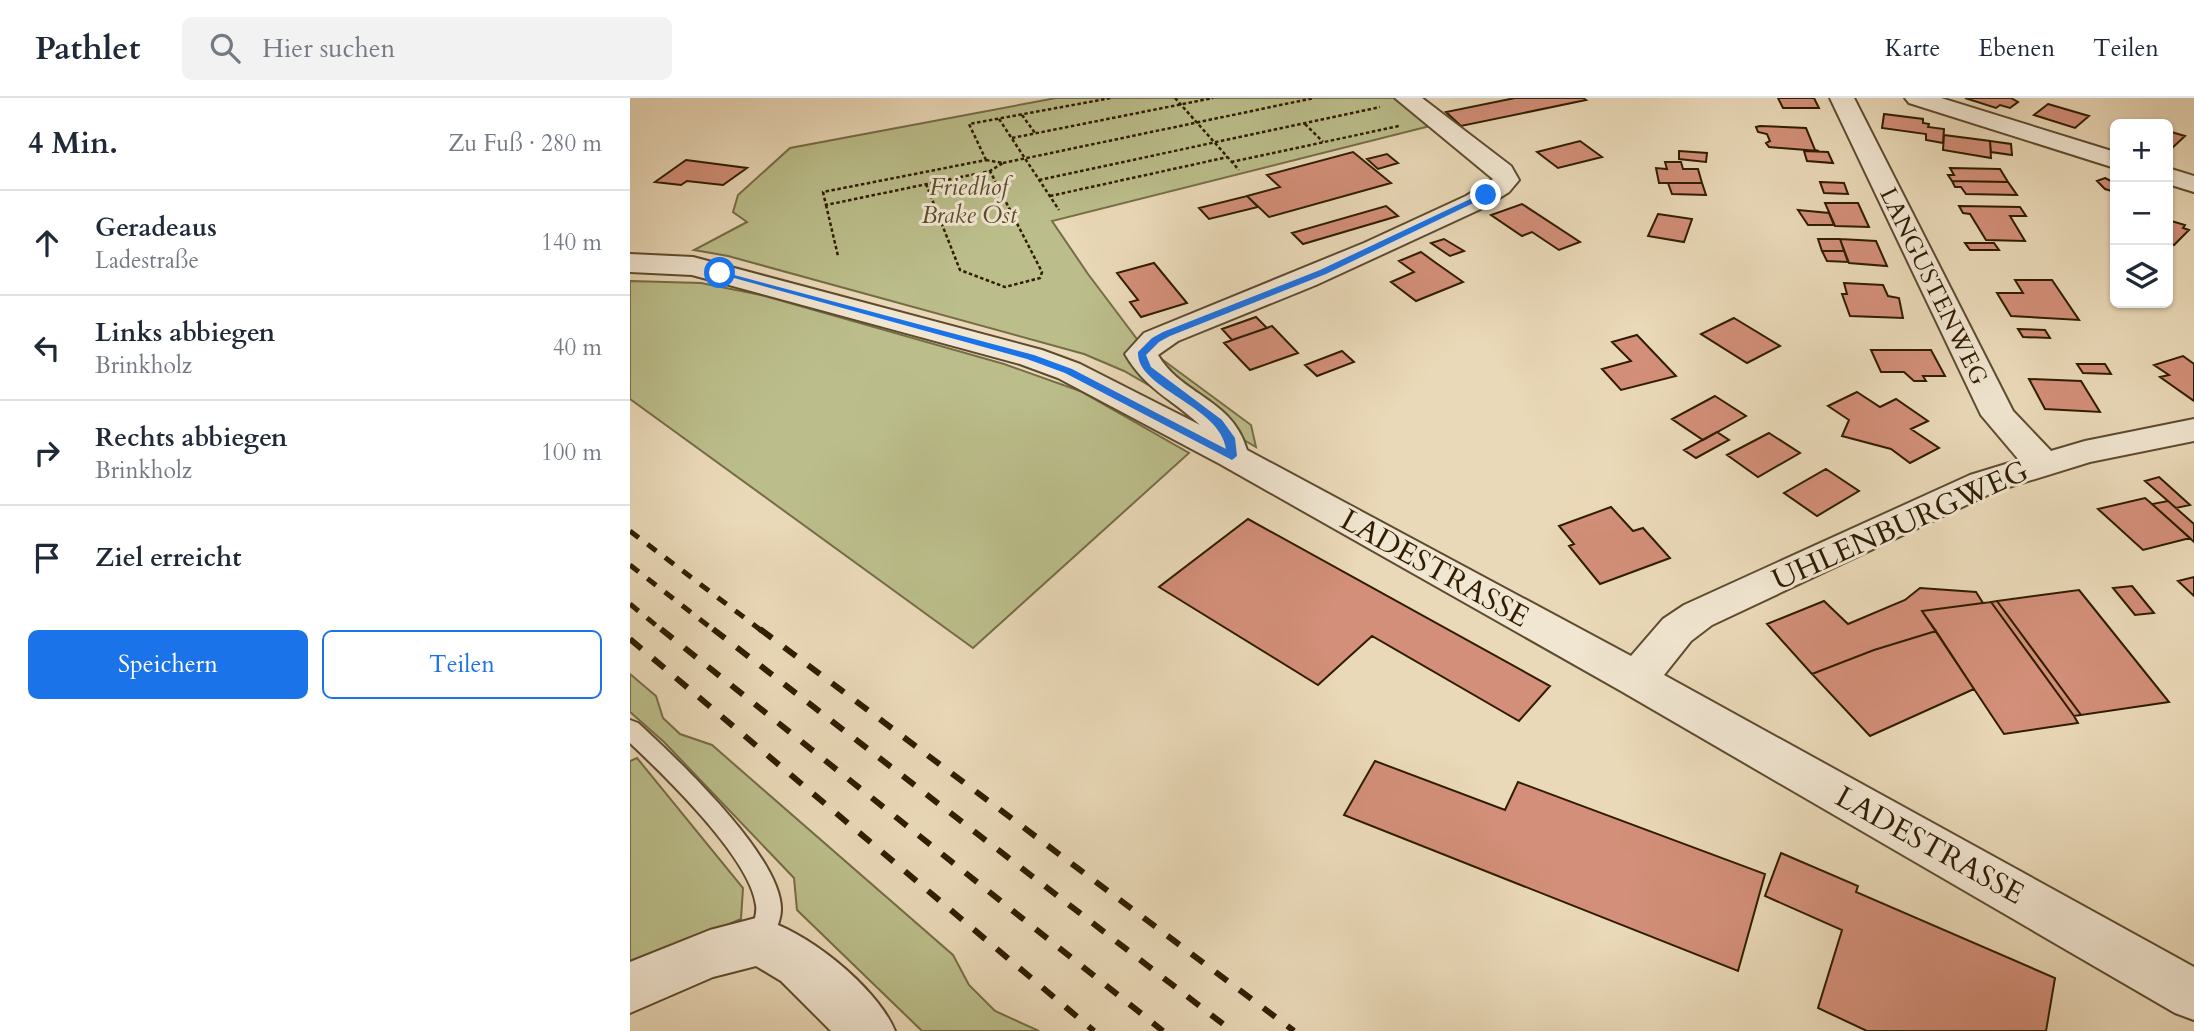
<!DOCTYPE html>
<html lang="de">
<meta charset="utf-8">
<style>
body{margin:0;font-family:Cardo,serif;background:#f2f2f3;color:#1f2937}
.controls{position:absolute;right:21px;top:21px;display:grid;overflow:hidden;border-radius:10px;box-shadow:0 2px 5px #0004}
.controls button{width:63px;height:63px;display:grid;place-items:center;padding:0;border:0;border-bottom:2px solid #e0e1e3;background:#fff;color:#1f2937;font:35px sans-serif}
.stop{position:absolute;width:21px;height:21px;margin:-16px;border:5px solid #1a73e8;border-radius:50%;background:#fff}
.stop.end{background:#1a73e8;border-color:#fff;box-shadow:0 2px 7px #0008}
.list{margin:0;padding:0;list-style:none}
h2{display:flex;justify-content:space-between;align-items:center;height:91px;margin:0;padding:0 28px;font-size:30px}
h2 small{font-size:23px;font-weight:400;color:#747a83}
.list li{display:grid;grid-template-columns:46px 1fr auto;gap:21px;align-items:center;box-sizing:border-box;height:105px;padding:0 28px;border-top:2px solid #e0e1e3}
.list b{display:block;font-size:26px;white-space:nowrap}
.list p{margin:0;font-size:23px;white-space:nowrap;color:#747a83}
.list em{font-size:23px;font-style:normal;color:#747a83}
.actions{display:flex;gap:14px;padding:21px 28px}
.actions a{flex:1;padding:16px 0;border:2px solid #1a73e8;border-radius:10px;text-align:center;font-size:24px;color:#1a73e8}
.actions .main{background:#1a73e8;color:#fff}
.icon{flex:none;width:38px;height:38px;fill:none;stroke:currentColor;stroke-width:2;stroke-linecap:round;stroke-linejoin:round}
.map{position:relative;flex:none;width:1564px;height:933px;overflow:hidden}
header{display:flex;align-items:center;gap:42px;box-sizing:border-box;height:98px;padding:0 35px;background:#fff;border-bottom:2px solid #e0e1e3}
header strong{font-size:33px}
nav{display:flex;gap:38px;margin-inline-start:auto;font-size:24px}
.search{width:490px;height:63px;background:#f2f2f3;display:flex;align-items:center;gap:18px;box-sizing:border-box;padding:0 24px;border-radius:10px;color:#747a83;font-size:26px}
main{display:flex}
aside{flex:1;background:#fff}
.map>svg:first-child{display:block}
.green{fill:#bbbe8b;stroke:#766d46;stroke-width:2}
.building{fill:#d38f79;stroke:#301c01;stroke-width:2}
.lines{fill:none;stroke-linecap:round;stroke-linejoin:round}
.service-casing{stroke:#5e4b2f;stroke-width:4}
.minor-casing{stroke:#5e4b2f;stroke-width:4}
.path{stroke:#301c01;stroke-width:2.5;stroke-dasharray:3.5 2.5;stroke-linecap:butt}
.service{fill:#f1e6d1;fill-rule:evenodd}
.minor{fill:#f1e6d1;fill-rule:evenodd}
.rail-far1{stroke:#301c01;stroke-width:5;stroke-dasharray:11 11;stroke-linecap:butt}
.rail{stroke:#301c01;stroke-width:6;stroke-dasharray:15 15;stroke-linecap:butt}
.route{fill:#1a73e8}
.labels{text-anchor:middle;stroke-width:6;stroke-linejoin:round;paint-order:stroke}
.far-park-label{font-size:24px;font-style:italic;fill:#5a4d2a;stroke:#f1e6d1}
.far-street-label{font-size:24px;fill:#301c01;stroke:#f1e6d1}
.street-label{font-size:30px;fill:#301c01;stroke:#f1e6d1}
</style>
<header>
<strong>Pathlet</strong>
<div class="search"><svg class="icon" aria-label="search" viewBox="0 0 24 24"><circle cx="10" cy="10" r="6"/><path d="M15 15l6 6"/></svg>Hier suchen</div>
<nav><a>Karte</a><a>Ebenen</a><a>Teilen</a></nav>
</header>
<main>
<aside>
<h2>4 Min.<small>Zu Fuß · 280 m</small></h2>
<ul class="list">
<li><svg class="icon" aria-label="ahead" viewBox="0 0 24 24"><path d="M12 20V5M6 11l6-6 6 6"/></svg><div><b>Geradeaus</b><p>Ladestraße</p></div><em>140 m</em></li>
<li><svg class="icon" aria-label="left" viewBox="0 0 24 24"><path d="M17 20v-9H6M10 6l-5 5 5 5"/></svg><div><b>Links abbiegen</b><p>Brinkholz</p></div><em>40 m</em></li>
<li><svg class="icon" aria-label="right" viewBox="0 0 24 24"><path d="M7 20v-9h11M14 6l5 5-5 5"/></svg><div><b>Rechts abbiegen</b><p>Brinkholz</p></div><em>100 m</em></li>
<li><svg class="icon" aria-label="arrive" viewBox="0 0 24 24"><path d="M6 21V4h12l-3 4 3 4H6"/></svg><div><b>Ziel erreicht</b></div></li>
</ul>
<div class="actions"><a class="main">Speichern</a><a>Teilen</a></div>
</aside>
<div class="map">
<svg width="1564" height="933" viewBox="0 0 1564 933">
<rect width="100%" height="100%" fill="#ead9b8"/>
<filter id="stains"><feTurbulence type="fractalNoise" baseFrequency=".00286" numOctaves="4"/><feColorMatrix values="0 0 0 0 .2 0 0 0 0 .09 0 0 0 0 .02 0 0 0 .5 -.17"/></filter>
<radialGradient id="worn" r=".72"><stop offset=".6" stop-color="#630" stop-opacity="0"/><stop offset="1" stop-color="#630" stop-opacity=".3"/></radialGradient>
<path class="green" d="M426,0h338l36,28 -378,95 36,53 52,69 111,82 5,22 -132,-76 -40,-17 -356,-98 -34,-6 53,-28 -14,-10 5,-17 52,-47z
M0,183l71,2 60,12 243,69 76,27 109,62 -216,195 -343,-249z
M0,576l26,22 7,22 17,16 32,11 241,210 16,30 26,26 44,20h-117l-125,-121 -3,-32 -130,-136 -34,-30z
M7,660l106,130 -2,31 -111,47v-205z"/>
<path class="building" d="M885,0h68l3,2 -125,26 -15,-14z
M1148,0h36l5,10h-36z
M1335,0h46l7,4 -8,6 -10,-3 -4,3z
M1418,6l41,12 -14,12 -41,-13z
M1254,16l39,5v4l6,1 -1,3 16,2 -1,14 -17,-3v-6l-44,-6z
M1130,28l46,2 9,22 4,1 -50,-4 -3,-4 4,-2 -3,-7 -9,-2 -2,-5z
M1538,33l17,5 -15,14h-2z
M1314,37l46,6 1,17 -48,-8z
M950,43l22,16 -44,11 -21,-16z
M1360,43l21,3 1,11 -21,-3z
M1049,53l28,2 -1,9 -27,-3z
M1174,53l24,1 5,11 -26,-2z
M723,54l38,31 -122,34 -22,-21 33,-9 -13,-12z
M757,56l11,9 -20,6 -11,-10z
M56,62l61,8 -24,17 -36,-4 -6,4 -26,-3z
M1035,64h16l2,7h15l4,14h-43l-3,-15 11,1z
M1320,70l50,1 8,13 -56,-1 -4,-6h6z
M1475,80l10,5v9l-10,-3 -8,-8z
M1322,83l56,1 9,13 -51,-1 -5,-7h-6z
M1190,84l24,1 4,11 -24,-1z
M1038,85h34l4,12 -34,-1z
M617,98l11,11 -49,12 -10,-11z
M1195,105h33l11,24 -34,-1z
M892,106l58,38 -21,8 -27,-18 -10,4 -31,-21z
M756,108l12,10 -95,28 -11,-11z
M1329,108l61,1 6,9h-16l15,25 -39,-1 -16,-26 -7,-1z
M1168,112l31,3 5,12h-26z
M1028,116l34,5 -8,23 -36,-6z
M1538,122l17,5 -2,3 6,2 -15,15 -6,-2z
M814,141l20,12 -14,5 -19,-13z
M1188,141h22l4,12h-22z
M1210,141l36,2 11,25 -38,-3z
M1335,145h29l5,7h-29z
M1192,153h22l4,11 -21,-1z
M791,154l15,11 27,19 -47,19 -25,-19 23,-10 -15,-11z
M524,165l33,40 -46,14 -11,-15 8,-2 -21,-27z
M1385,182h37l27,40 -68,-4 -14,-23h26z
M1214,185l39,2 5,11 11,2 4,20 -53,-2 -8,-22h5z
M626,219l11,11 -35,12 -10,-11z
M1104,220l46,28 -33,17 -46,-29z
M642,228l26,27 -48,17 -26,-27z
M1388,231l27,1 5,8 -27,-1z
M1007,237l39,41 -55,14 -19,-21 29,-8 -19,-19z
M1241,252h60l14,26h-22l3,5h-12l-10,-9h-23z
M712,253l12,11 -37,14 -12,-11z
M1553,258l11,8v37l-34,-24 9,-2 -15,-10z
M1447,266h28l6,10 -28,-1z
M1399,281l52,2 19,31 -55,-3z
M1227,294l23,15 16,-8 32,22 -17,8 28,19 -29,15 -19,-14 -49,-13 7,-16 -21,-14z
M1085,298l31,20 -43,24 -31,-21z
M1087,334l12,8 -33,18 -12,-8z
M1139,335l31,20 -42,24 -31,-22z
M1196,371l33,22 -42,25 -33,-23z
M1529,379l31,28 -14,3 -31,-27z
M1515,400l7,6 38,34 -47,12 -45,-41z
M1538,403l26,23v18l-42,-38z
M981,409l22,24 10,-3 27,30 -70,26 -31,-38 5,-2 -15,-18z
M618,421l302,167 -31,35 -147,-85 -54,49 -159,-98z
M1564,479v19l-16,-15z
M1502,488l22,27 -19,2 -22,-27z
M1290,490l56,4 7,11 -61,8 14,20 -62,19 -62,24 -45,-50 57,-23 24,23 57,-24z
M1449,492l90,112 -88,13 -84,-114z
M1367,503l84,114 -7,1 -83,-114z
M1361,504l83,114 4,7 -74,11 -82,-123z
M1306,533l38,58 -104,47 -58,-62 62,-24z
M745,663l130,49 13,-28 247,92 -27,97 -394,-156z
M1151,755l77,33 -2,6 199,86 -9,53h-179l-49,-23 24,-78 -77,-34z"/>
<g class="lines">
<defs>
<path id="service" d="M0,622l8,3c38,35 143,133 143,186 0,14 -9,28 -14,40l-9,4 -9,-4 -4,-8c5,-11 13,-24 11,-36 -6,-47 -91,-129 -126,-162z"/>
<path id="minor" d="M765,0h27l89,68 8,14 -10,12 -24,15 -169,78 -138,56 -20,14c24,41 74,43 89,95l384,206 32,-37 21,-14 286,-130 49,-15 -38,-45 -151,-317h24l159,313 38,40 34,-10 109,-22v22l-104,21 -94,29 -284,134 -21,16 -27,34 530,292v53l-19,-7 -554,-322 -401,-227 -162,-86 -38,-14 -328,-89 -62,-3v-18l63,3 349,93 38,14 120,61c-28,-26 -55,-36 -75,-71l19,-21 220,-90 102,-47 27,-17z
M1275,0h36l174,54v16l-206,-65z
M1538,70l26,8v16l-26,-8z
M126,820c47,9 121,69 139,113h-64l-50,-50 -25,-15 -43,11 -83,36v-51l80,-32z"/>
</defs>
<use href="#service" class="service-casing"/>
<use href="#minor" class="minor-casing"/>
<path class="path" d="M545,0l64,72
M392,17l13,18
M369,21l60,91
M675,26l18,18
M382,40l201,-40
M356,62l17,3 -13,8 -164,34 -3,-13z
M356,62l-17,-36 142,-26
M601,64l168,-36
M373,65l311,-65
M409,82l341,-73
M296,86l34,86 45,17 35,-9 2,-6 -52,-101
M420,98l178,-39
M196,107l12,51"/>
<use href="#service" class="service"/>
<use href="#minor" class="minor"/>
<path class="rail-far1" d="M0,433l132,100
M0,467l85,66
M0,506l33,27"/>
<path class="rail" d="M31,531l502,402
M83,531l519,402
M130,531l534,402
M0,541l464,392"/>
</g>
<path class="route" d="M853,95l7,2 -164,79 -156,62 -11,6 -13,13 5,12 71,53 13,18 2,18 -5,4 -167,-87 -38,-14 -311,-86 7,-1 311,83 38,14 154,80c-6,-44 -90,-60 -88,-97l14,-14 11,-6 157,-62z"/>
<g class="labels">
<g class="far-park-label">
<text x="339" y="97">Friedhof<tspan x="339" dy="28">Brake Ost</tspan></text>
</g>
<g class="far-street-label">
<text transform="translate(1304 188) rotate(64)" y="8">LANGUSTENWEG</text>
</g>
<g class="street-label">
<text transform="translate(1270 427) rotate(-24)" y="10">UHLENBURGWEG</text>
<text transform="translate(805 470) rotate(29)" y="10">LADESTRASSE</text>
<text transform="translate(1300 747) rotate(29)" y="10">LADESTRASSE</text>
</g>
</g>
<rect width="100%" height="100%" filter="url(#stains)"/>
<rect width="100%" height="100%" fill="url(#worn)"/>
</svg>
<div class="controls">
<button>+</button>
<button>−</button>
<button><svg class="icon" aria-label="layers" viewBox="0 0 24 24"><path d="M12 4l9 5-9 5-9-5zM3 14l9 5 9-5"/></svg></button>
</div>
<div class="stop" style="left:90px;top:175px"></div>
<div class="stop end" style="left:856px;top:97px"></div>
</div>
</main>
